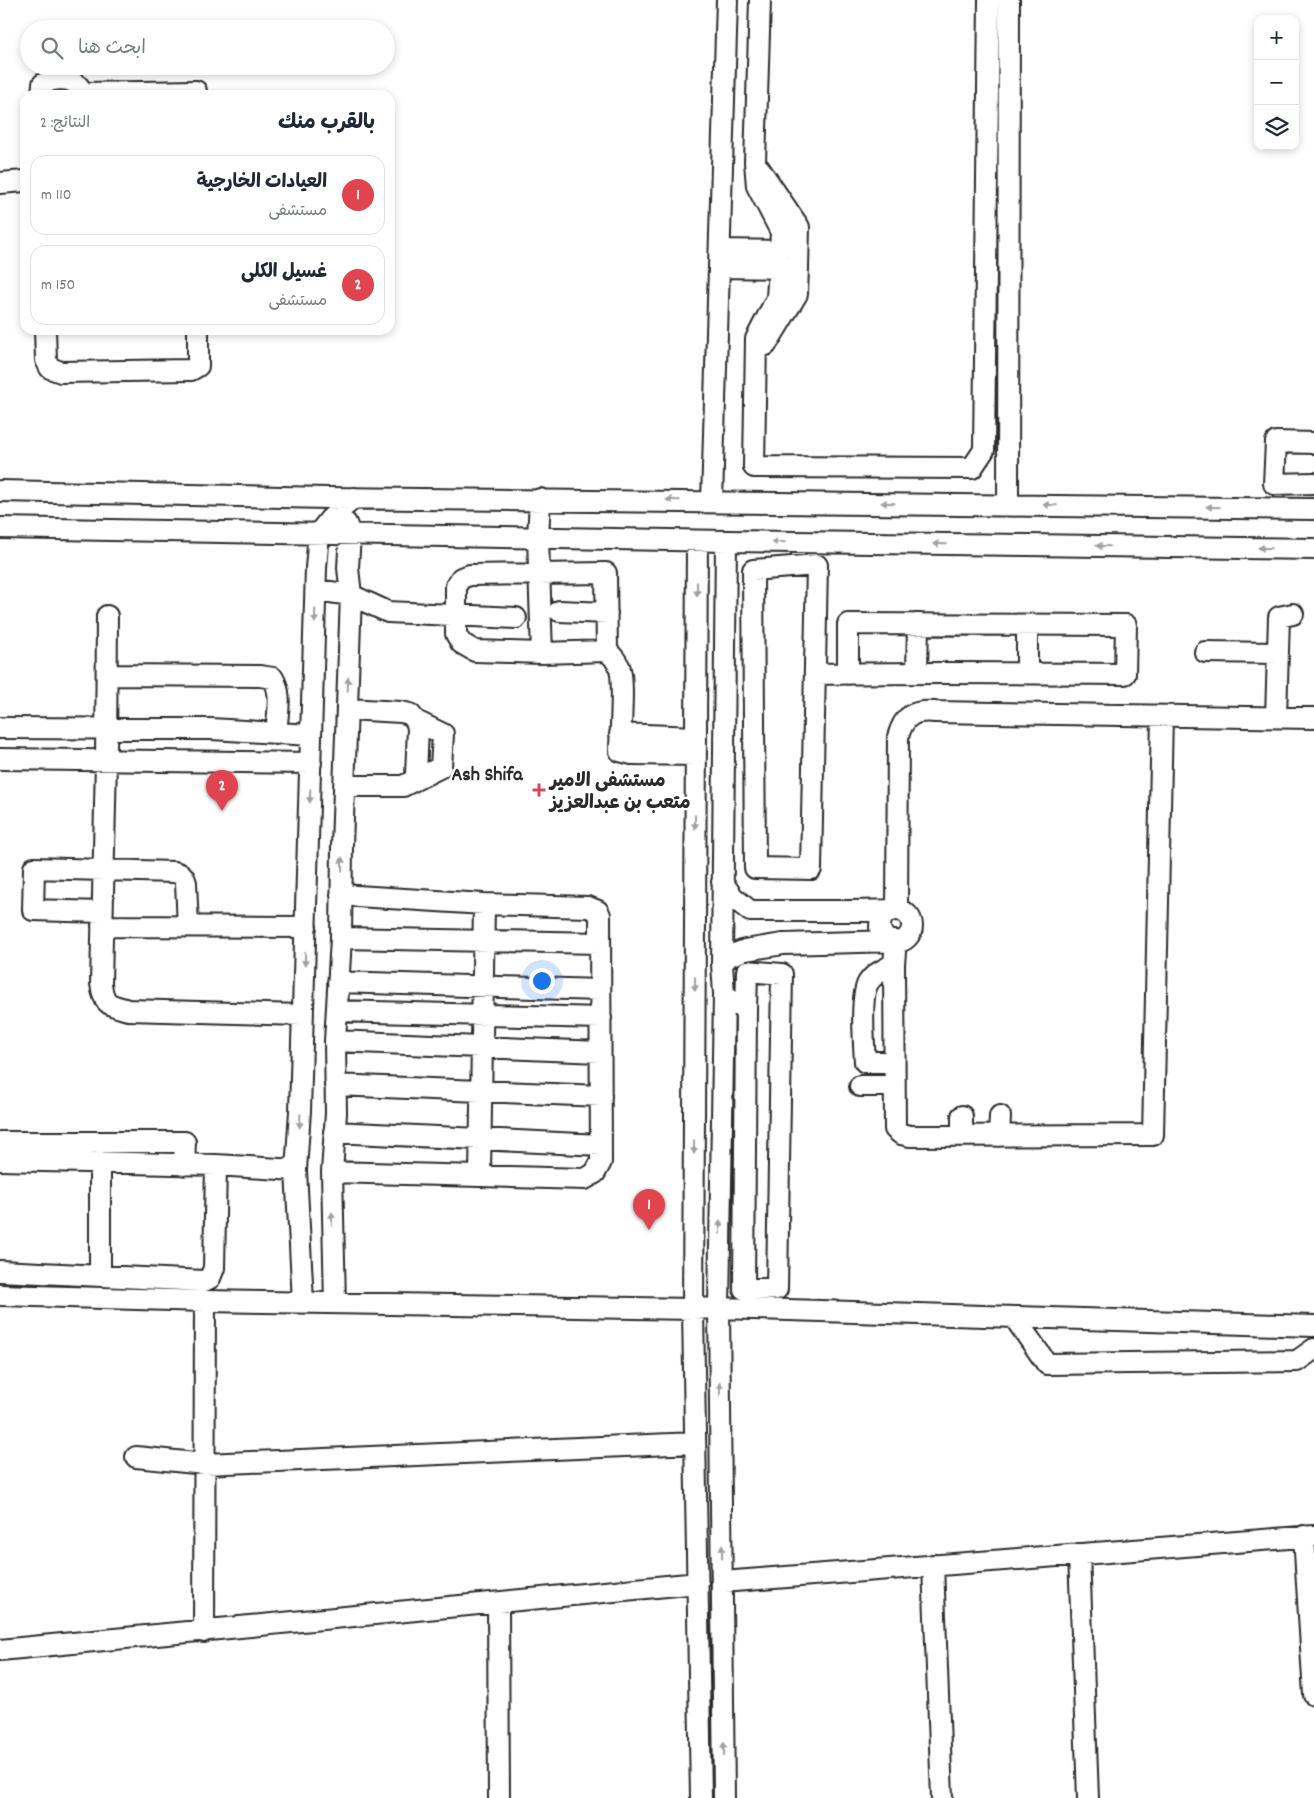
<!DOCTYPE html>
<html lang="ar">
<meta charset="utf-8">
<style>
body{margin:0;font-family:Dekko,"Playpen Sans Arabic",sans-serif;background:#f6f6f7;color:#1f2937;direction:rtl}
.controls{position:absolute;right:15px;top:15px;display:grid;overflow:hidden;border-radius:10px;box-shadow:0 2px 8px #0003}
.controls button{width:45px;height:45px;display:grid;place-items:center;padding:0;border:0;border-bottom:1px solid #e0e1e3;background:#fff;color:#1f2937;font:25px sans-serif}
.you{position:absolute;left:541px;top:980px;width:18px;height:18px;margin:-12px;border:4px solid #fff;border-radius:50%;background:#1a73e8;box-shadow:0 0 0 8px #1a73e833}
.badge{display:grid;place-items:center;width:32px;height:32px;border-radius:50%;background:#1a73e8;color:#fff;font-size:16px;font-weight:700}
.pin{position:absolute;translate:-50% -41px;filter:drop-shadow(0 1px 2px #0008)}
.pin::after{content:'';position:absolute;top:26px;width:18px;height:15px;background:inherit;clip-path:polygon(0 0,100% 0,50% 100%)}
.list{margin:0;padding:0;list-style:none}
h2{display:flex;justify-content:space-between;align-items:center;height:65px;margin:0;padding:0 20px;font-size:21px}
h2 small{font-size:16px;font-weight:400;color:#747a83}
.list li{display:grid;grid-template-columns:32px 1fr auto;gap:15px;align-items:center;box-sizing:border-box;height:80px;margin:0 10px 10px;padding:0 10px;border:1px solid #e0e1e3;border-radius:15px}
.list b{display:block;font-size:19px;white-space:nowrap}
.list p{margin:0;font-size:16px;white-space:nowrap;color:#747a83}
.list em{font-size:16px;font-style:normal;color:#747a83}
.icon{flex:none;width:28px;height:28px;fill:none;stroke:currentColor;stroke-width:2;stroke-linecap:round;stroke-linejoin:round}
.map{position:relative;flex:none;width:1314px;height:1798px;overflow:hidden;direction:ltr}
.search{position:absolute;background:#fff;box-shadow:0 2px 8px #0003;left:20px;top:20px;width:375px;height:55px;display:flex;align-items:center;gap:12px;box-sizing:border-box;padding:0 18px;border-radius:28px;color:#747a83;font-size:19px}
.panel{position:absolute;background:#fff;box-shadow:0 2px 8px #0003;left:20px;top:90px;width:375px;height:245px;border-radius:15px;direction:rtl}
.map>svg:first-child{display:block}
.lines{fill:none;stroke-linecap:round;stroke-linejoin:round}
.minor-casing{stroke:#2b2b2b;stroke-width:24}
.minor{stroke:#fff;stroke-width:20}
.oneway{fill:#a0a0a0}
.poi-dot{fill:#d1495b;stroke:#fff;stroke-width:2}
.labels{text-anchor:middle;stroke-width:4.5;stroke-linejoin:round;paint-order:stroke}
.poi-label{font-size:19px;font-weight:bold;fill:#2b2b2b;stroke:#fff;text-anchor:start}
.neighbourhood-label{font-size:20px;font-weight:bold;fill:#2b2b2b;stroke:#fff}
</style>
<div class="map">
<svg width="1314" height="1798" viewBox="0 0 1314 1798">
<rect width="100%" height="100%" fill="#fff"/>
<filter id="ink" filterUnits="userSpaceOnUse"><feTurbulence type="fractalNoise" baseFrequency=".02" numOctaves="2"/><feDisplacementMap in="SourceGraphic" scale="10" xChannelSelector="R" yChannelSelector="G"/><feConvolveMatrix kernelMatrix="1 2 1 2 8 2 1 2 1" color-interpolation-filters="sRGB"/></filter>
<g filter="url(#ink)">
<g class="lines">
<defs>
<path id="minor" d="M83,93l113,-2v4
M42,95l1,-11c13,-8 36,-7 40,11
M0,183l25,-2
M720,250l60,1 1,-19 -24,-46 -2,-24 5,-162
M719,267l79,1 1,-41 -40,-59
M779,267l-2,31 -21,41 -2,128 218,1 12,-18 5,-450
M45,330l1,30 4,8 11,4 130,-2 7,-4v-36
M766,345l31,-51 1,-26
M1314,443l-38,-1 -2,42 40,-1
M0,491l327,7 987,11
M540,499l-2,39 4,115
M712,501l15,-501
M1008,505l1,-505
M0,528l726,13 588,8
M697,541l-4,768 8,489
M817,565l-6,304 -56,-1 -2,-298z
M316,590l35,5 37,17 128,6
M559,611l48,2
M107,616l-1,144 -5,224c3,22 8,20 27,26l174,5
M607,651l-1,-78 -136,2 -9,3 -5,8v48l5,9 14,8 67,2 65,-2c5,4 9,9 12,15 6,14 1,67 1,85l12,3 64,1
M1205,652l73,1
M917,672l1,-48
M1027,673v-48
M815,674c103,-2 206,-1 310,0l1,-49 -278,-1v50
M107,675l153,1 13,2c10,16 4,38 3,56
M1276,717l3,-100 14,-3
M0,728l211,1 100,6
M620,734l76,3
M0,759l311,4
M413,781l28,-14 2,-33 -27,-13
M345,786h58l10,-5 3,-6 2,-47 -2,-7 -6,-7 -9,-2 -54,-3
M722,882l11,15 17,14h102l45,-1 1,-173c6,-22 16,-27 37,-25l379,6
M880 926a16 16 0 1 1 32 0a16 16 0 1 1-32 0Z
M102,912l-69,-2 1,-42 140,4c8,2 10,3 12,11l2,43
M102,926l204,1
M341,938l259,5
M722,964l7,-8 16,-6 38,-6 113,-3 -2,23 1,165 6,5 9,2 243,-1 9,-419
M894,964c-9,5 -20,9 -26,19 -8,14 -4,61 -3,79h29
M338,982l262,8
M724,994l22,17 1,-40 35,3 -5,315h-33l2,-278
M337,1011l264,7
M335,1041l265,11
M335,1085l266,11
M860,1086h34
M962,1116v20
M334,1132l267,13
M999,1136l1,-20
M0,1142h185l-1,23
M0,1160l216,5 80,5
M332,1172l253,7 10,-6 6,-11 -1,-247 -2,-4 -10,-4 -104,-3 -143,-9
M480,1176l4,-272
M0,1271l204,10 6,-3 4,-10 2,-103
M100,1276v-114
M0,1295l205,6 488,8 26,-1 595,18
M303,1302l-7,-132 4,-59 16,-543 3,-35 11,-14 24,-21
M335,1303l-3,-131 4,-59 -1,-72 6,-103 1,-92 9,-251 -3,-27 2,-34 -4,-11
M1014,1317l33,47 250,-3 17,-12
M136,1457l69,7 490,-21
M1304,1536l10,159
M1079,1554l9,244
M933,1565l9,233
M722,1582l592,-46
M498,1603l1,195
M204,1632l1,-331
M0,1650l698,-67
M724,1798l-5,-490 5,-314 -2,-30 4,-423"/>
</defs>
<use href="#minor" class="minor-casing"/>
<use href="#minor" class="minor"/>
</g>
<defs><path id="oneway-solid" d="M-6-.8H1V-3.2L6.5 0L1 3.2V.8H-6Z" transform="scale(1.25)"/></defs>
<g class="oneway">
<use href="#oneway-solid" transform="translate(673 500) rotate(-179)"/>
<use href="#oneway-solid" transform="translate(888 503) rotate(-179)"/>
<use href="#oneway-solid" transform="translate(1050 505) rotate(-179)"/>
<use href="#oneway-solid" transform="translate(1213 507) rotate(-179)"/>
<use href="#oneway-solid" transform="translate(778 542) rotate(-179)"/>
<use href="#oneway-solid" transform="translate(940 544) rotate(-179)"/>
<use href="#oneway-solid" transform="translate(1103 546) rotate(-179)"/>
<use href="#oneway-solid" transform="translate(1265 548) rotate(-179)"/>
<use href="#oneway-solid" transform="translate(697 589) rotate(90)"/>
<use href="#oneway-solid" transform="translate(315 616) rotate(92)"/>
<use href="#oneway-solid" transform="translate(348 684) rotate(-87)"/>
<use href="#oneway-solid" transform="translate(310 796) rotate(92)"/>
<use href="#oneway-solid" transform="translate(695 822) rotate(90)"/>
<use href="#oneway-solid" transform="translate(342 864) rotate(-90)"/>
<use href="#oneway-solid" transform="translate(305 959) rotate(92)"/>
<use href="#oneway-solid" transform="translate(695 984) rotate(90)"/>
<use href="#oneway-solid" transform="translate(300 1121) rotate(94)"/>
<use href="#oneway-solid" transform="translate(694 1147) rotate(90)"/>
<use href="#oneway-solid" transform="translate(332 1219) rotate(-90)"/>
<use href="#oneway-solid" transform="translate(720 1227) rotate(-89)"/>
<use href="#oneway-solid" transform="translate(720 1389) rotate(-91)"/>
<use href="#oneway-solid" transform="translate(722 1552) rotate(-91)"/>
<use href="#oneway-solid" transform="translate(724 1749) rotate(-91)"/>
</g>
</g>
<path class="poi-dot" d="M536.5 782.5h5v5h5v5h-5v5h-5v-5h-5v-5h5z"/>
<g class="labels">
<g class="poi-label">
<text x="550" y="786">مستشفى الامير<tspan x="550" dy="22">متعب بن عبدالعزيز</tspan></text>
</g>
<g class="neighbourhood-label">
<text x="487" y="780">Ash Shifa</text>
</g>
</g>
</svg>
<div class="controls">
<button>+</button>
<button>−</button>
<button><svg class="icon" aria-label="layers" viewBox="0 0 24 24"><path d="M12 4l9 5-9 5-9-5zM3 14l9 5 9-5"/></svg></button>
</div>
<div class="you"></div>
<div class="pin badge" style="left:649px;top:1230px;background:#e0444e">1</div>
<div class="pin badge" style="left:222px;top:811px;background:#e0444e">2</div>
<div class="search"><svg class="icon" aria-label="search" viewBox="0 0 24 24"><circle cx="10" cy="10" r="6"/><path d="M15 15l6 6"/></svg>ابحث هنا</div>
<section class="panel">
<h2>بالقرب منك<small>النتائج: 2</small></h2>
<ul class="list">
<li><span class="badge" style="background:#e0444e">1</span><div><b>العيادات الخارجية</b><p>مستشفى</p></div><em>110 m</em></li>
<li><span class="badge" style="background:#e0444e">2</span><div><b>غسيل الكلى</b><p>مستشفى</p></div><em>150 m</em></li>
</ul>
</section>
</div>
